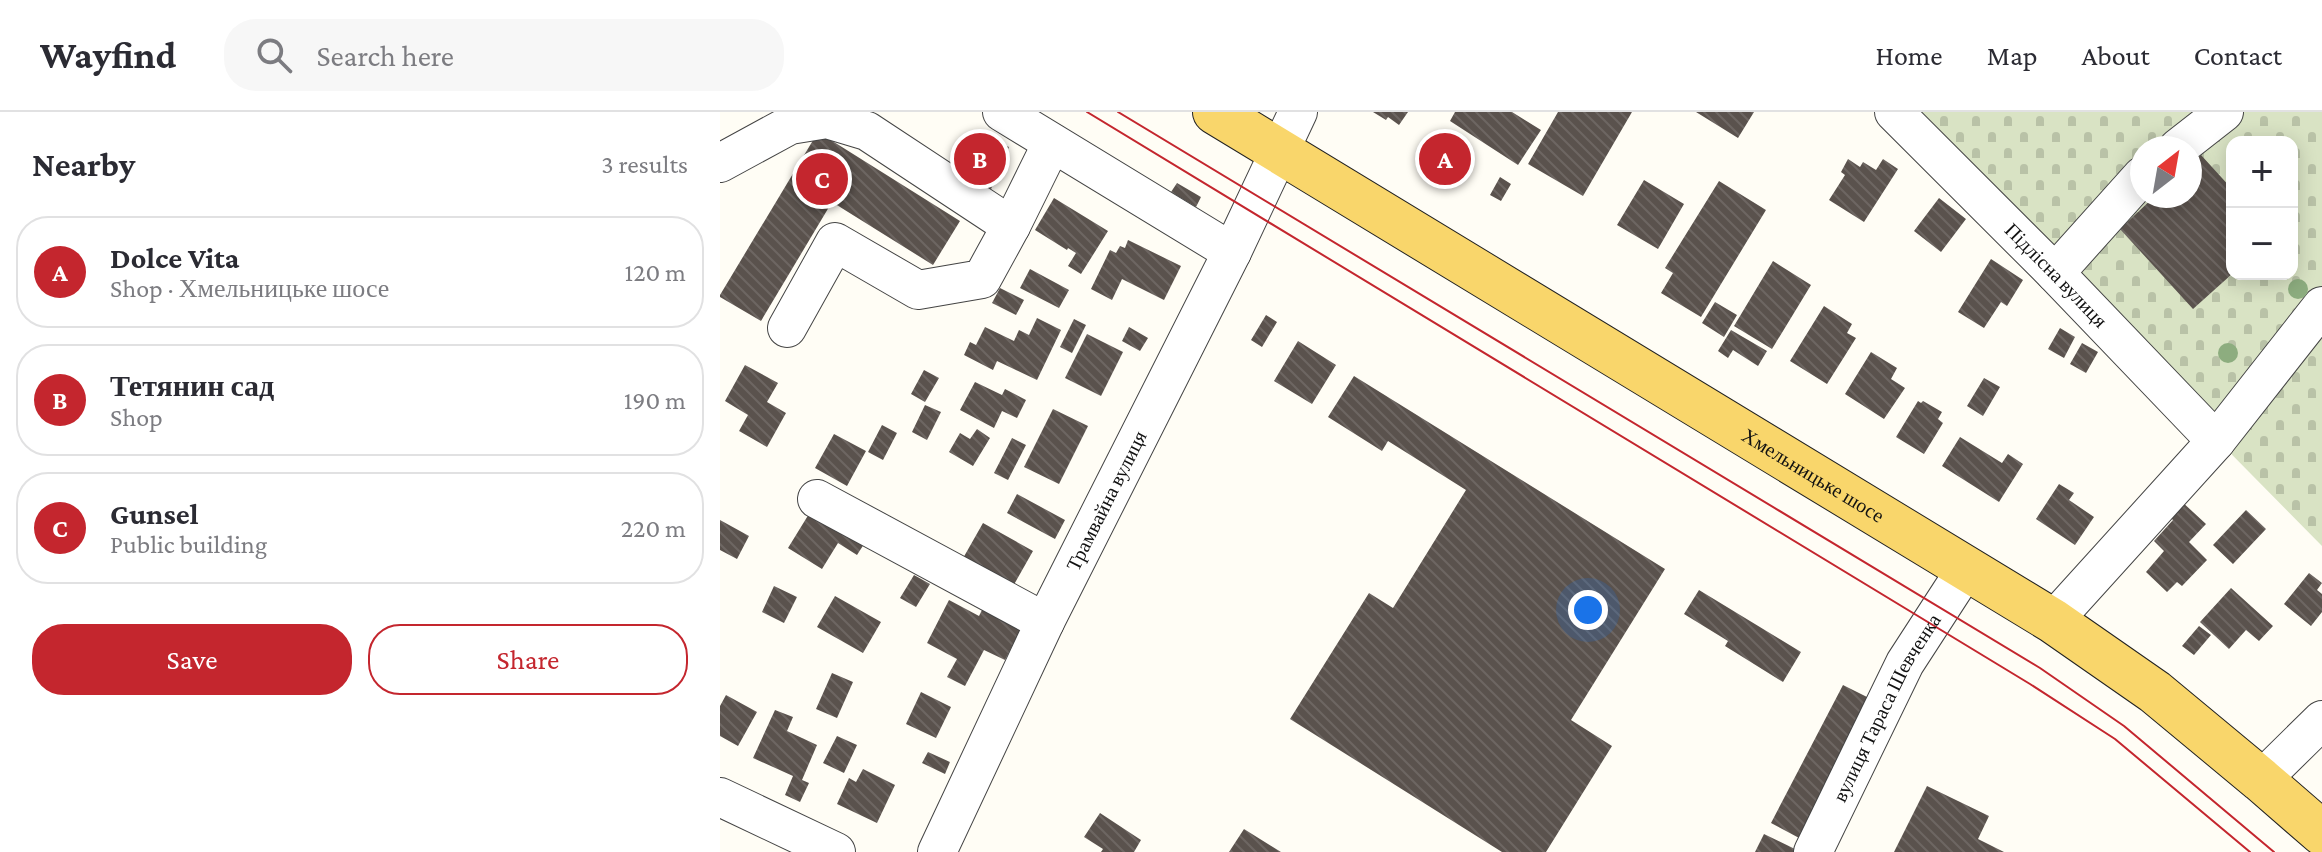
<!DOCTYPE html>
<meta charset="utf-8">
<style>
body{margin:0;font-family:"Crimson Pro",serif;background:#f7f7f7;color:#2b2b33}
.controls{position:absolute;right:24px;top:24px;display:grid;overflow:hidden;border-radius:16px;box-shadow:0 4px 20px #0003}
.controls button{width:72px;height:72px;display:grid;place-items:center;padding:0;border:0;border-bottom:2px solid #e1e1e2;background:#fff;color:#2b2b33;font:40px sans-serif}
.compass{position:absolute;left:1410px;top:24px;width:72px;height:72px;border-radius:50%;background:#fff;box-shadow:0 4px 20px #0003;rotate:31deg}
.you{position:absolute;left:868px;top:498px;width:28px;height:28px;margin:-20px;border:6px solid #fff;border-radius:50%;background:#1a73e8;box-shadow:0 0 0 12px #1a73e833}
.badge{display:grid;place-items:center;width:52px;height:52px;border-radius:50%;background:#c4262e;color:#fff;font-size:26px;font-weight:700}
.pin{position:absolute;translate:-50% -50%;border:4px solid #fff;box-shadow:0 2px 8px #0006}
.list{margin:0;padding:0;list-style:none}
h2{display:flex;justify-content:space-between;align-items:center;height:104px;margin:0;padding:0 32px;font-size:34px}
h2 small{font-size:26px;font-weight:400;color:#7c7c81}
.list li{display:grid;grid-template-columns:52px 1fr auto;gap:24px;align-items:center;box-sizing:border-box;height:112px;margin:0 16px 16px;padding:0 16px;border:2px solid #e1e1e2;border-radius:32px}
.list b{display:block;font-size:30px;white-space:nowrap}
.list p{margin:0;font-size:26px;white-space:nowrap;color:#7c7c81}
.list em{font-size:26px;font-style:normal;color:#7c7c81}
.actions{display:flex;gap:16px;padding:24px 32px}
.actions a{flex:1;padding:18px 0;border:2px solid #c4262e;border-radius:32px;text-align:center;font-size:28px;color:#c4262e}
.actions .main{background:#c4262e;color:#fff}
.icon{flex:none;width:44px;height:44px;fill:none;stroke:currentColor;stroke-width:2;stroke-linecap:round;stroke-linejoin:round}
.map{position:relative;flex:none;width:1602px;height:740px;overflow:hidden}
header{display:flex;align-items:center;gap:48px;box-sizing:border-box;height:112px;padding:0 40px;background:#fff;border-bottom:2px solid #e1e1e2}
header strong{font-size:38px}
nav{display:flex;gap:44px;margin-inline-start:auto;font-size:28px}
.search{width:560px;height:72px;background:#f7f7f7;display:flex;align-items:center;gap:20px;box-sizing:border-box;padding:0 28px;border-radius:32px;color:#7c7c81;font-size:30px}
main{display:flex}
aside{flex:1;background:#fff}
.map>svg:first-child{display:block}
.cemetery{fill:url(#cemetery-stones);fill-rule:evenodd}
.building{fill:url(#building-back-hatch)}
.lines{fill:none;stroke-linecap:round;stroke-linejoin:round}
.minor-casing{stroke:#444;stroke-width:40}
.major-casing{stroke:#222;stroke-width:46}
.minor{stroke:#fff;stroke-width:38}
.major{stroke:#f9d66b;stroke-width:44}
.tram{stroke:#c4262e;stroke-width:2}
.tree{fill:#8dad7f}
.labels{text-anchor:middle;stroke-width:8;stroke-linejoin:round;paint-order:stroke}
.street-label{font-size:20px;fill:#111;stroke:#fff}
</style>
<header>
<strong>Wayfind</strong>
<div class="search"><svg class="icon" aria-label="search" viewBox="0 0 24 24"><circle cx="10" cy="10" r="6"/><path d="M15 15l6 6"/></svg>Search here</div>
<nav><a>Home</a><a>Map</a><a>About</a><a>Contact</a></nav>
</header>
<main>
<aside>
<h2>Nearby<small>3 results</small></h2>
<ul class="list">
<li><span class="badge">A</span><div><b>Dolce Vita</b><p>Shop · Хмельницьке шосе</p></div><em>120 m</em></li>
<li><span class="badge">B</span><div><b>Тетянин сад</b><p>Shop</p></div><em>190 m</em></li>
<li><span class="badge">C</span><div><b>Gunsel</b><p>Public building</p></div><em>220 m</em></li>
</ul>
<div class="actions"><a class="main">Save</a><a>Share</a></div>
</aside>
<div class="map">
<svg width="1602" height="740" viewBox="0 0 1602 740">
<defs>
<pattern id="cemetery-stones" width="16" height="16" patternUnits="userSpaceOnUse" patternTransform="scale(2)"><rect width="16" height="16" fill="#d9e3c4"/><path d="M2 7V4a2 2 0 0 1 4 0v3zM10 15v-3a2 2 0 0 1 4 0v3z" fill="#b9c2a7"/></pattern>
<pattern id="building-back-hatch" width="6" height="6" patternUnits="userSpaceOnUse" patternTransform="scale(2)"><rect width="6" height="6" fill="#5a524d"/><path d="M-1 5l2 2M0 0l6 6M5-1l2 2" fill="none" stroke="#6d6662"/></pattern>
</defs>
<rect width="100%" height="100%" fill="#fffdf5"/>
<path class="cemetery" d="M1174,0h428v434zM1512,30h60v132h-60zM1422,36h48v48h-48z"/>
<path class="building" d="M653,0h35l-9,13 -11,-8 -2,3z
M735,0h57l29,18 -23,35 -68,-44z
M838,0h74l-49,84 -55,-32z
M976,0h58l-16,26z
M250,19l39,16 -18,42 -38,-17z
M719,19l33,20 -21,35 -33,-19z
M98,20l142,89 -27,44 -101,-63 -71,119 -41,-24v-2z
M1481,43l31,34v85l-39,35 -73,-80 35,-33h35v-31z
M1128,47l12,8 3,-5 13,8 7,-11 15,10 -34,53 -35,-22 16,-25 -4,-3z
M780,65l11,7 -10,17 -11,-6z
M924,68l40,24 -26,45 -41,-24z
M999,69l47,29 -65,107 -40,-24 12,-20 -8,-5z
M457,71l24,14 -5,10 -25,-15z
M334,86l54,33 -27,43 -13,-8 8,-13 -8,-5 -1,2 -32,-20z
M1219,86l27,21 -25,33 -27,-21z
M408,128l53,26 -17,34 -42,-21 -10,21 -21,-11 19,-39 6,3 4,-7 5,2z
M1271,147l32,21 -16,26 -6,-4 -17,26 -26,-16z
M1053,149l38,24 -39,64 -38,-23z
M310,157l39,21 -10,18 -39,-20z
M280,176l24,12 -8,15 -24,-12z
M995,190l22,13 -13,22 -22,-14z
M1104,194l28,18 -5,9 9,5 -29,46 -37,-23z
M546,203l11,7 -15,25 -11,-7z
M317,206l24,12 -24,50 -40,-19 -4,9 -29,-15 6,-13 6,3 9,-18 29,14 5,-11 10,5z
M354,207l12,6 -14,28 -12,-6z
M409,215l19,11 -8,13 -18,-10z
M1340,216l15,9 -11,21 -16,-9z
M1011,218l36,21 -9,15 -25,-16 -5,8 -10,-7z
M367,222l36,18 -22,44 -36,-18z
M578,229l38,24 -24,39 -38,-23z
M1362,231l16,9 -12,21 -16,-9z
M1151,240l26,16 -6,11 14,9 -21,31 -39,-25z
M25,253l33,18 -11,19 19,11 -19,34 -28,-16 9,-16 -23,-14z
M204,258l15,8 -14,24 -14,-8z
M634,264l311,193 -94,151 41,26 -66,106h-44l-212,-133 79,-126 24,15 73,-118 -78,-49 -6,10 -54,-34z
M1264,266l16,9 -17,29 -16,-10z
M255,270l27,13 3,-6 21,11 -9,18 -15,-7 -8,17 -34,-18z
M1198,289l3,2 2,-2 19,11 -4,7 5,4 -19,31 -28,-17z
M205,293l16,7 -14,28 -15,-8z
M333,297l35,17 -29,58 -35,-17z
M162,313l15,8 -14,27 -15,-8z
M257,317l13,9 -17,28 -24,-14 11,-19 10,6z
M114,322l32,17 -19,35 -32,-18z
M1240,325l42,26 6,-9 15,10 -24,38 -57,-36z
M292,326l14,7 -18,35 -14,-7z
M1339,372l15,9 -5,7 25,17 -19,28 -39,-26z
M297,382l48,26 -10,19 -48,-26z
M1460,388l26,24 -17,18 18,18 -25,26 -5,-4 -10,10 -21,-20 18,-21 -10,-10 19,-21 -6,-6z
M92,397l54,32 -9,14 -19,-12 -16,26 -34,-21z
M1526,398l20,19 -33,35 -20,-19z
M0,408l29,16 -12,23 -17,-9z
M263,411l50,28 -21,37 -50,-28z
M1589,461l13,10 -5,7 5,4v18l-11,14 -27,-22z
M194,463l16,9 -14,23 -16,-9z
M54,474l23,11 -13,26 -22,-11z
M1511,476l42,38 -14,15 -13,-11 -17,19 -29,-27z
M979,478l102,62 -18,30 -58,-36 3,-5 -44,-27z
M115,484l46,26 -18,31 -46,-26z
M229,488l30,16 4,-8 38,21 -16,31 -21,-10 -19,36 -18,-9 10,-18 -30,-16z
M1479,514l12,9 -17,20 -12,-9z
M112,561l21,9 -16,36 -21,-9z
M1123,573l30,15 -72,139 -30,-16z
M201,580l30,15 -15,31 -30,-14z
M6,583l31,17 -19,34 -18,-10v-30z
M55,598l18,7 -6,14 30,14 -15,35 7,3 -9,19 -15,-7 8,-19 -40,-18z
M117,624l20,9 -13,28 -21,-10z
M208,640l22,10 -5,12 -23,-11z
M143,657l32,16 -18,38 -40,-19 12,-26 7,4z
M1207,674l62,30 -11,23 26,13h-110z
M380,701l41,27 -7,12h-33l2,-3 -19,-12z
M524,717l37,23h-52z
M1044,722l33,16 -2,2h-40z"/>
<g class="lines">
<defs>
<g id="minor">
<path d="M282,0l230,140"/>
<path id="s1" d="M1174,0l161,161 161,168"/>
<path d="M1458,36l46,-36"/>
<path d="M0,51l70,-38 37,-6 40,12 144,95"/>
<path d="M1335,161l87,-97"/>
<path d="M67,216l48,-86 83,48 64,-11 29,-53 41,-83"/>
<path d="M97,387l228,123"/>
<path d="M1333,509l163,-180 106,-135"/>
<path d="M1541,668l61,-60"/>
<path d="M0,685l116,55"/>
<path id="s2" d="M217,740l108,-230 187,-370 66,-140"/>
<path id="s3" d="M1093,740l92,-189 61,-94"/>
</g>
<g id="major">
<path id="s4" d="M495,0l838,509 102,71 106,88 61,53"/>
</g>
</defs>
<use href="#minor" class="minor-casing"/>
<use href="#major" class="major-casing"/>
<use href="#minor" class="minor"/>
<use href="#major" class="major"/>
<path class="tram" d="M367,0l943,572 85,55 135,113
M398,0l922,556 84,58 150,126"/>
</g>
<g class="tree">
<circle cx="1578" cy="177" r="10"/>
<circle cx="1508" cy="241" r="10"/>
</g>
<g class="labels">
<g class="street-label">
<text dy="7" stroke="none"><textPath href="#s1" startOffset="230">Підлісна вулиця</textPath></text>
<text dy="7" stroke="none"><textPath href="#s4" startOffset="700">Хмельницьке шосе</textPath></text>
<text dy="7" stroke="none"><textPath href="#s2" startOffset="390">Трамвайна вулиця</textPath></text>
<text dy="7" stroke="none"><textPath href="#s3" startOffset="162">вулиця Тараса Шевченка</textPath></text>
</g>
</g>
</svg>
<div class="controls">
<button>+</button>
<button>−</button>
</div>
<svg class="compass" viewBox="-18 -18 36 36"><path d="M0-13l5 13h-10z" fill="#e53935"/><path d="M0 13l5-13h-10z" fill="#7c7c81"/></svg>
<div class="you"></div>
<div class="pin badge" style="left:725px;top:47px">A</div>
<div class="pin badge" style="left:260px;top:47px">B</div>
<div class="pin badge" style="left:102px;top:67px">C</div>
</div>
</main>
